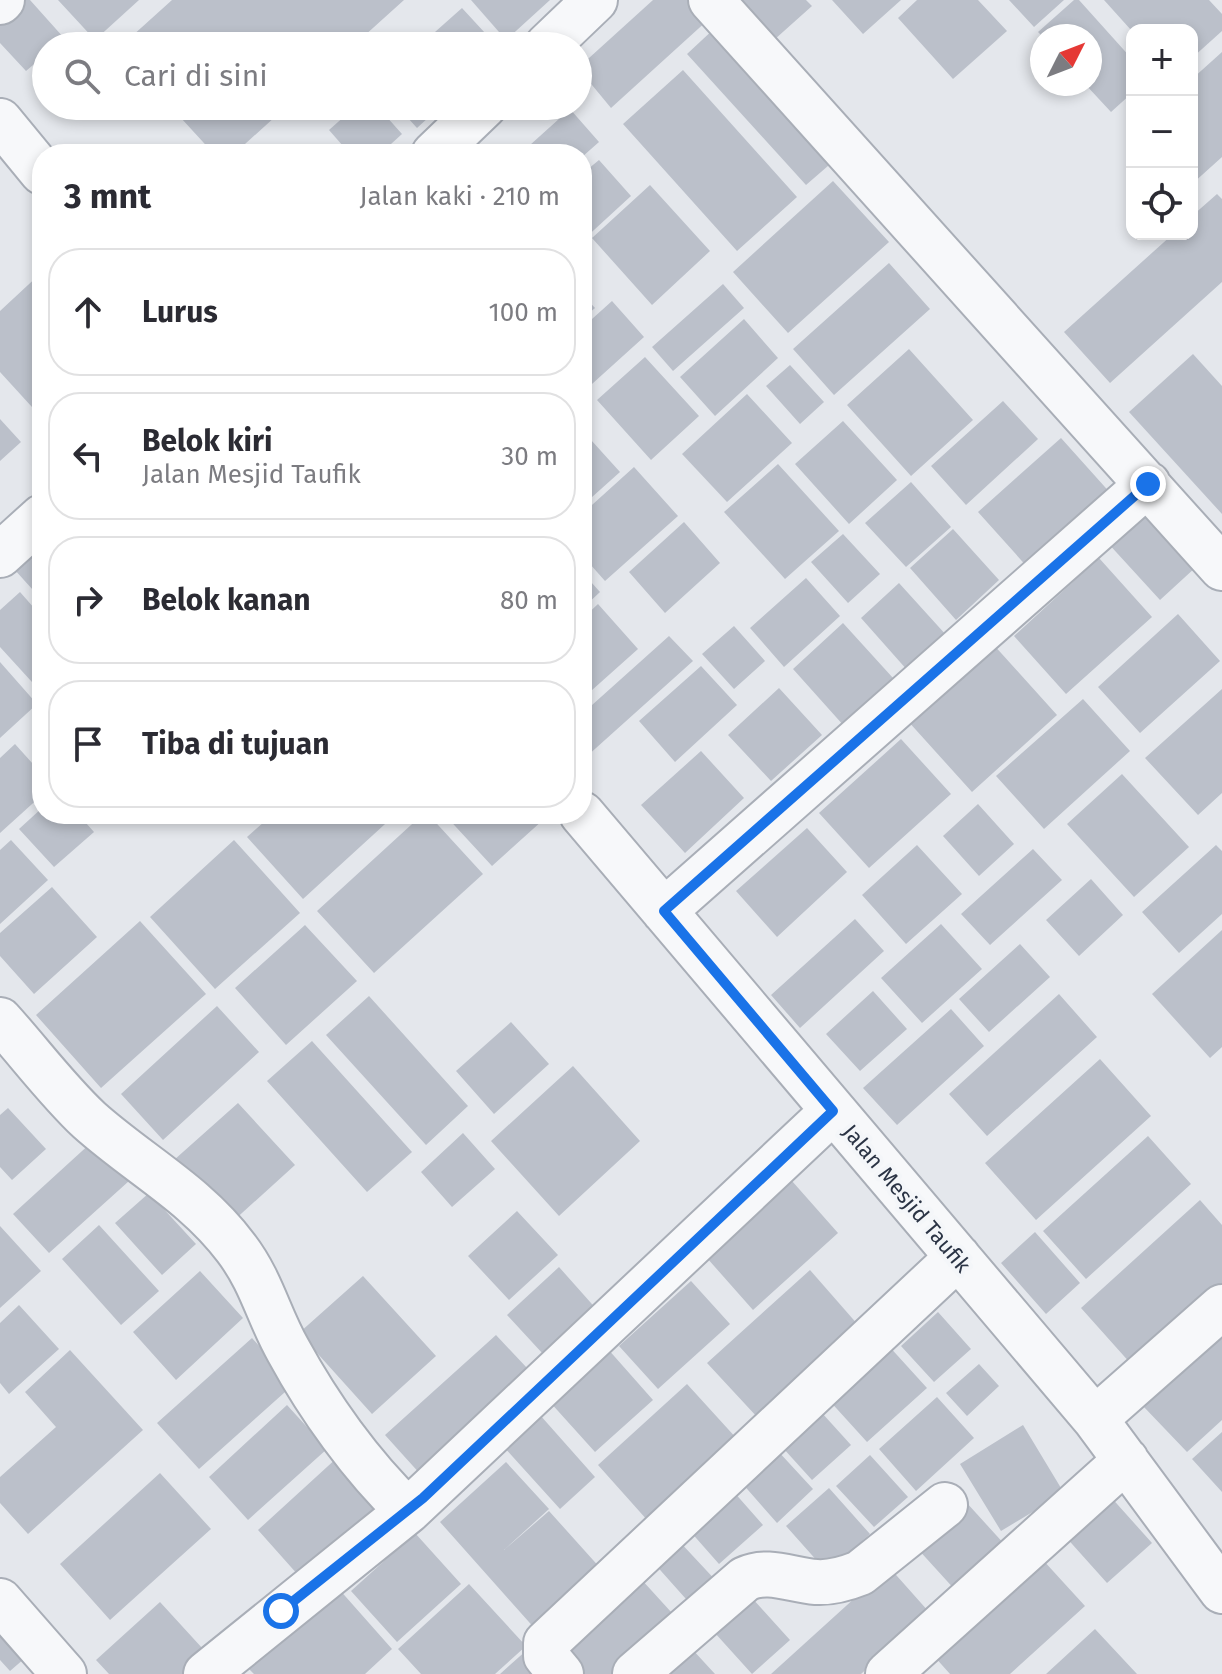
<!DOCTYPE html>
<html lang="id">
<meta charset="utf-8">
<style>
body{margin:0;font-family:"Fira Sans",sans-serif;background:#f2f2f3;color:#2b2b33}
.controls{position:absolute;right:24px;top:24px;display:grid;overflow:hidden;border-radius:16px;box-shadow:0 4px 12px #0003}
.controls button{width:72px;height:72px;display:grid;place-items:center;padding:0;border:0;border-bottom:2px solid #e1e1e2;background:#fff;color:#2b2b33;font:40px sans-serif}
.compass{position:absolute;left:1030px;top:24px;width:72px;height:72px;border-radius:50%;background:#fff;box-shadow:0 4px 12px #0003;rotate:48deg}
.stop{position:absolute;width:24px;height:24px;margin:-18px;border:6px solid #1a73e8;border-radius:50%;background:#fff}
.stop.end{background:#1a73e8;border-color:#fff;box-shadow:0 2px 8px #0008}
.list{margin:0;padding:0;list-style:none}
h2{display:flex;justify-content:space-between;align-items:center;height:104px;margin:0;padding:0 32px;font-size:34px}
h2 small{font-size:26px;font-weight:400;color:#7c7c81}
.list li{display:grid;grid-template-columns:52px 1fr auto;gap:24px;align-items:center;box-sizing:border-box;height:128px;margin:0 16px 16px;padding:0 16px;border:2px solid #e1e1e2;border-radius:32px}
.list b{display:block;font-size:30px;white-space:nowrap}
.list p{margin:0;font-size:26px;white-space:nowrap;color:#7c7c81}
.list em{font-size:26px;font-style:normal;color:#7c7c81}
.icon{flex:none;width:44px;height:44px;fill:none;stroke:currentColor;stroke-width:2;stroke-linecap:round;stroke-linejoin:round}
.map{position:relative;flex:none;width:1222px;height:1674px;overflow:hidden}
.search{position:absolute;background:#fff;box-shadow:0 4px 12px #0003;left:32px;top:32px;width:560px;height:88px;display:flex;align-items:center;gap:20px;box-sizing:border-box;padding:0 28px;border-radius:44px;color:#7c7c81;font-size:30px}
.panel{position:absolute;background:#fff;box-shadow:0 4px 12px #0003;left:32px;top:144px;width:560px;height:680px;border-radius:32px}
.map>svg:first-child{display:block}
.building{fill:#bbc0ca}
.lines{fill:none;stroke-linecap:round;stroke-linejoin:round}
.minor-casing{stroke:#a9aeb7;stroke-width:48}
.tertiary-casing{stroke:#a9aeb7;stroke-width:48}
.minor{stroke:#f7f8fa;stroke-width:44}
.tertiary{stroke:#f7f8fa;stroke-width:44}
.route{stroke:#1a73e8;stroke-width:10}
.labels{text-anchor:middle;stroke-width:8;stroke-linejoin:round;paint-order:stroke}
.street-label{font-size:22px;fill:#2b3445;stroke:#f4f6f9}
</style>
<div class="map">
<svg width="1222" height="1674" viewBox="0 0 1222 1674">
<rect width="100%" height="100%" fill="#e4e7ec"/>
<path class="building" d="M12,0h18l34,38 -10,8h-8v8l-20,17 -26,-28v-32z
M58,0h81l-44,40z
M172,0h232l-51,46h-232z
M471,0h79l-44,40z
M653,0h39l17,19 -98,89 -33,-40z
M722,0h84l6,6 -47,42z
M832,0h69l-38,34z
M917,0h61l29,31 -54,48 -55,-61z
M1009,0h55l-30,27z
M1074,0h5l53,59v34l-21,19 -26,-28h5v-48h-48l-4,-4z
M1104,0h105l13,14v17l-30,27v-28h-61z
M462,8l35,38h-65l-6,-6z
M716,27l120,132 -30,26 -119,-131z
M1222,52v105l-30,27v-105z
M683,70l114,127 -60,54 -114,-127z
M170,106h117l-53,48h-20z
M356,106h21l25,28 -22,20h-30l-21,-24z
M397,106h44l-24,22z
M570,109l29,33 -17,15v-3h-62z
M599,160l32,36 -49,45v-67z
M833,181l56,61 -101,91 -55,-61z
M650,185l60,66 -58,54 -60,-67z
M1217,194l5,5v83l-112,101 -46,-51 109,-98h19v-18z
M889,263l41,46 -96,86 -41,-46z
M42,272v146l-42,-46v-61z
M723,284l21,24 -71,63 -21,-24z
M582,294l13,14 -13,11z
M612,301l32,36 -62,56v-65z
M744,319l34,39 -63,58 -35,-39z
M909,349l64,71 -62,56 -64,-71z
M1193,354l29,32v128l-93,-102z
M645,357l54,59 -48,44 -54,-60z
M790,365l34,37 -24,22 -34,-38z
M747,394l45,49 -65,59 -45,-48z
M1003,401l35,38 -72,66 -35,-39z
M0,419l21,23 -21,19z
M843,421l54,59 -48,44 -54,-60z
M582,430l38,42 -38,34z
M1061,438l52,58 -83,74 -52,-58z
M778,464l61,67 -54,48 -61,-67z
M634,467l44,49 -73,65 -23,-26v-41z
M911,482l40,45 -45,40 -41,-44z
M1142,507l54,60 -36,33 -54,-59z
M684,522l36,41 -55,50 -36,-41z
M953,529l46,51 -43,40 -46,-52z
M843,534l37,40 -32,29 -37,-41z
M42,543v57l-28,-31z
M1099,558l53,59 -86,77 -52,-58z
M582,572l18,20 -18,17z
M806,578l34,38 -56,51 -34,-39z
M899,583l48,53 -39,35 -47,-53z
M20,592l22,25v76l-42,-46v-37z
M598,604l40,45 -56,50v-80z
M1178,614l42,47 -80,72 -42,-46z
M843,623l60,66 -50,47 -60,-67z
M734,626l31,35 -31,28 -32,-35z
M669,636l24,25 -107,96 -4,-4v-39z
M992,643l65,72 -85,77 -65,-72z
M0,662l37,42 -37,34z
M701,666l36,39 -62,57 -36,-41z
M779,688l43,47 -51,46 -43,-46z
M1222,689v104l-24,22 -53,-57z
M1083,699l47,52 -86,78 -48,-53z
M901,739l50,55 -82,74 -50,-55z
M15,744l27,30v21l-42,38v-75z
M701,751l43,47 -59,55 -44,-48z
M1122,774l67,73 -55,50 -67,-73z
M978,804l36,40 -35,32 -36,-40z
M42,808v6h36l16,18 -40,35 -35,-38z
M273,814h123l-93,85 -56,-62z
M423,814h5l55,60 -109,99 -57,-62z
M444,814h93l6,6 -51,46z
M807,828l40,44 -70,65 -41,-46z
M11,840l37,40 -48,44v-74z
M234,840l66,73 -85,76 -65,-72z
M917,845l45,49 -56,50 -44,-49z
M1216,845l6,6v63l-43,39 -37,-41z
M1033,849l29,31 -72,65 -29,-31z
M1091,879l32,36 -44,41 -33,-36z
M52,887l45,50 -63,57 -34,-38v-23z
M855,919l29,32 -84,77 -29,-33z
M140,921l66,73 -105,94 -65,-73z
M941,924l41,45 -60,54 -41,-45z
M305,925l52,56 -71,64 -51,-57z
M1222,930v117l-12,11 -58,-64z
M1020,944l30,33 -61,55 -30,-33z
M873,991l34,38 -47,42 -34,-37z
M1059,994l38,43 -110,99 -38,-42z
M369,996l99,110 -42,39 -100,-110z
M217,1006l42,46 -96,88 -42,-46z
M951,1009l33,37 -87,79 -34,-37z
M511,1022l38,42 -55,50 -38,-43z
M312,1041l100,111 -45,40 -100,-111z
M1100,1059l51,57 -115,104 -51,-57z
M573,1066l67,75 -81,75 -68,-75z
M238,1103l57,62 -64,58 -57,-63z
M8,1108l38,41 -34,31 -12,-13v-52z
M463,1133l32,36 -43,38 -31,-35z
M1148,1136l43,48 -105,95 -43,-48z
M93,1141l36,40 -80,72 -36,-39z
M792,1181l46,52 -85,77 -46,-52z
M149,1193l47,51 -34,31 -47,-52z
M1200,1200l22,25v74l-82,75 -59,-66z
M517,1211l41,44 -49,45 -41,-44z
M99,1225l60,66 -38,34 -59,-66z
M0,1226l41,45 -41,37z
M1035,1232l45,51 -34,31 -45,-51z
M559,1267l48,54 -52,46 -48,-52z
M810,1270l49,56 -101,92 -51,-55z
M200,1271l43,47 -67,62 -43,-48z
M363,1276l73,80 -64,58 -73,-81z
M691,1281l39,43 -72,65 -39,-43z
M19,1305l40,44 -50,45 -9,-11v-60z
M938,1312l33,37 -37,33 -33,-36z
M496,1335l47,50 -112,101 -46,-51z
M1222,1335v85l-35,32 -44,-46z
M252,1338l42,46 -95,85 -42,-46z
M887,1344l40,44 -60,54 -40,-44z
M607,1348l46,52 -58,52 -46,-51z
M70,1350l73,80 -115,104 -28,-31v-26l56,-50 -31,-35z
M979,1364l20,22 -32,30 -21,-23z
M687,1384l51,56 -90,81 -50,-56z
M937,1397l37,41 -58,53 -37,-42z
M287,1405l40,44 -79,71 -39,-43z
M822,1413l29,32 -39,35 -29,-32z
M540,1415l55,62 -35,32 -56,-62z
M1023,1425l41,68 -63,38 -41,-67z
M1222,1432v60l-30,-33z
M777,1450l36,39 -36,34 -36,-41z
M870,1455l38,42 -34,30 -38,-41z
M339,1456l50,55 -82,74 -49,-55z
M506,1462l43,47 -45,41 45,-39 62,69 -66,60 -105,-118z
M160,1473l51,56 -101,91 -50,-56z
M829,1488l41,46 -43,38 -41,-46z
M733,1491l30,34 -44,39 -30,-34z
M1109,1495l43,48 -45,40 -43,-48z
M966,1502l40,44 -49,46 -41,-45z
M415,1533l46,51 -64,58 -46,-51z
M678,1540l42,45 -26,23 -41,-46z
M1032,1548l53,58 -75,68h-60l-25,-28z
M889,1567l40,45 -68,62h-90z
M641,1579l41,45 -55,50h-46l-20,-23z
M469,1584l57,62 -31,28h-74l-23,-25z
M338,1588l54,61 -27,25h-111l-5,-5z
M743,1588l47,52 -38,34 -47,-52z
M160,1602l54,59 -15,13h-90l-13,-14z
M0,1616l32,36 -22,19 -10,-11z
M1095,1629l42,45h-91z
M528,1649l23,25h-51z
M692,1649l23,25h-50z"/>
<g class="lines">
<defs>
<path id="minor" d="M711,0l511,568
M0,2l2,-2
M0,121l42,51
M582,814l513,605 127,172
M664,911l484,-427
M0,1020c29,32 57,70 89,100 49,44 107,74 147,128 26,34 32,67 52,102 31,57 73,116 120,161l425,-400
M1095,1419l127,-112
M0,1601l64,73
M206,1674l202,-163
M561,1674l-15,-18v-13l412,-386
M635,1674l110,-95c23,-11 46,1 71,3 15,1 29,-3 44,-9l85,-68
M888,1674l238,-214"/>
<path id="tertiary" d="M547,46l48,-46
M434,154l50,-48
M0,555l42,-38"/>
</defs>
<use href="#minor" class="minor-casing"/>
<use href="#tertiary" class="tertiary-casing"/>
<use href="#minor" class="minor"/>
<use href="#tertiary" class="tertiary"/>
</g>
<g class="lines">
<path class="route" d="M281,1611l142,-113 410,-387 -169,-200 484,-427"/>
</g>
<g class="labels">
<g class="street-label">
<text transform="translate(907 1198) rotate(50)" y="8">Jalan Mesjid Taufik</text>
</g>
</g>
</svg>
<div class="controls">
<button>+</button>
<button>−</button>
<button><svg class="icon" aria-label="locate" viewBox="0 0 24 24"><circle cx="12" cy="12" r="6"/><path d="M12 2v4M12 18v4M2 12h4M18 12h4"/></svg></button>
</div>
<svg class="compass" viewBox="-18 -18 36 36"><path d="M0-13l5 13h-10z" fill="#e53935"/><path d="M0 13l5-13h-10z" fill="#7c7c81"/></svg>
<div class="stop" style="left:281px;top:1611px"></div>
<div class="stop end" style="left:1148px;top:484px"></div>
<div class="search"><svg class="icon" aria-label="search" viewBox="0 0 24 24"><circle cx="10" cy="10" r="6"/><path d="M15 15l6 6"/></svg>Cari di sini</div>
<section class="panel">
<h2>3 mnt<small>Jalan kaki · 210 m</small></h2>
<ul class="list">
<li><svg class="icon" aria-label="ahead" viewBox="0 0 24 24"><path d="M12 20V5M6 11l6-6 6 6"/></svg><div><b>Lurus</b></div><em>100 m</em></li>
<li><svg class="icon" aria-label="left" viewBox="0 0 24 24"><path d="M17 20v-9H6M10 6l-5 5 5 5"/></svg><div><b>Belok kiri</b><p>Jalan Mesjid Taufik</p></div><em>30 m</em></li>
<li><svg class="icon" aria-label="right" viewBox="0 0 24 24"><path d="M7 20v-9h11M14 6l5 5-5 5"/></svg><div><b>Belok kanan</b></div><em>80 m</em></li>
<li><svg class="icon" aria-label="arrive" viewBox="0 0 24 24"><path d="M6 21V4h12l-3 4 3 4H6"/></svg><div><b>Tiba di tujuan</b></div></li>
</ul>
</section>
</div>
